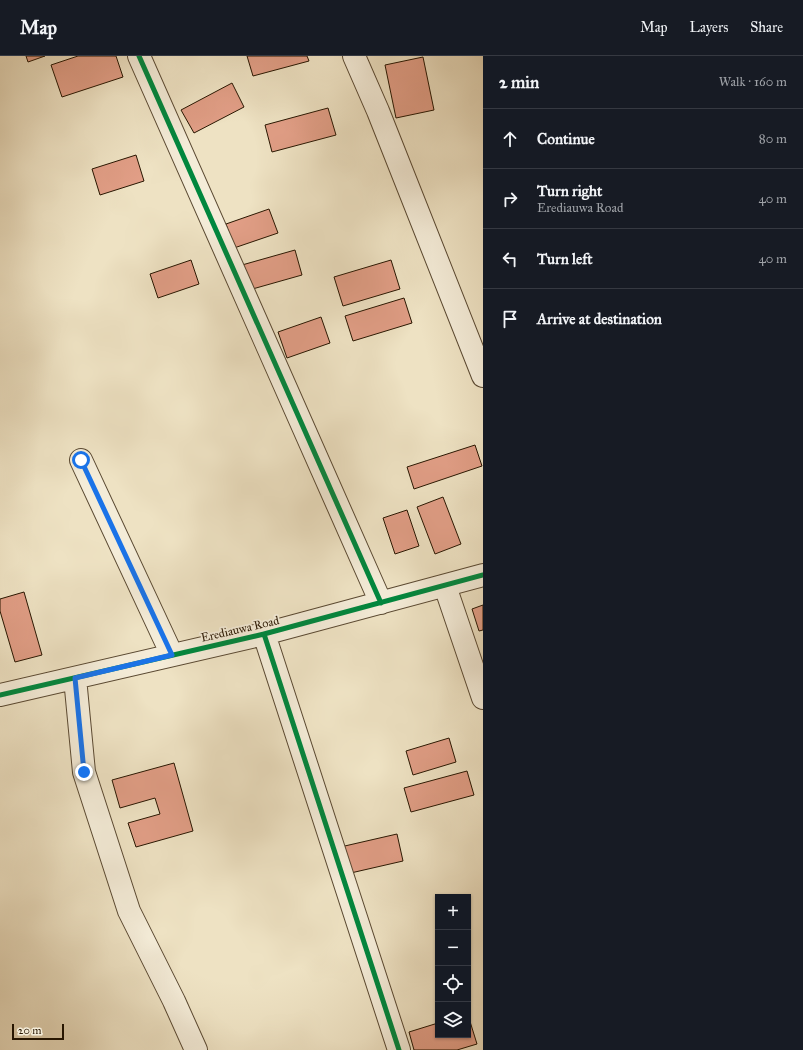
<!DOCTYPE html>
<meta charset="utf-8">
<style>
body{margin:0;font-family:"IM FELL Great Primer",serif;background:#20242c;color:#f1f3f6}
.controls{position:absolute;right:12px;bottom:12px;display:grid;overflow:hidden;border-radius:0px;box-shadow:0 1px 3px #0004}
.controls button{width:36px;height:36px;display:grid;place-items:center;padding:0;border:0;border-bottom:1px solid #363941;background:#171b24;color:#f1f3f6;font:20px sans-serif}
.scale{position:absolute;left:12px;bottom:10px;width:52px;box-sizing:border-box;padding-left:4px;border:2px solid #281601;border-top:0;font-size:11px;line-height:14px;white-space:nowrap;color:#281601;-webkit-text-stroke:3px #f4ecd8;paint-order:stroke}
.stop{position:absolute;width:12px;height:12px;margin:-9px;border:3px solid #1a73e8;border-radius:50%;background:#fff}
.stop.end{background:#1a73e8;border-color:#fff;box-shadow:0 1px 4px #0008}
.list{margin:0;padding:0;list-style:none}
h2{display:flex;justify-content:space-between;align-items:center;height:52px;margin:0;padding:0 16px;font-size:17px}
h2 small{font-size:13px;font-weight:400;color:#9ea1a6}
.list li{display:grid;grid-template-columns:26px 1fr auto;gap:12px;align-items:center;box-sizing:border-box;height:60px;padding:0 16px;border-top:1px solid #363941}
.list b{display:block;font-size:15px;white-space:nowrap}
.list p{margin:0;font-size:13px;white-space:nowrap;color:#9ea1a6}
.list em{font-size:13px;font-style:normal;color:#9ea1a6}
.icon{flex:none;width:22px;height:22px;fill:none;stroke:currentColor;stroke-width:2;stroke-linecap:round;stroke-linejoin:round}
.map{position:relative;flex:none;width:483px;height:994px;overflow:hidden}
header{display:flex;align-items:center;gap:24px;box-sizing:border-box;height:56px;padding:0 20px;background:#171b24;border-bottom:1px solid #363941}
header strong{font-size:19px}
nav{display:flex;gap:22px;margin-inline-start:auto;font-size:14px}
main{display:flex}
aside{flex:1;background:#171b24}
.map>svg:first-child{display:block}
.building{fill:#e19e86;stroke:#281601}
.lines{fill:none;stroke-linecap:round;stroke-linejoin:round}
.minor-casing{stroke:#5a4932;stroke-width:24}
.minor{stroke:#f4ecd8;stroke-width:22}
.cycleway-casing{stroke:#f4ecd8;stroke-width:8}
.cycleway{stroke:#00873e;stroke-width:5}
.route{stroke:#1a73e8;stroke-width:5}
.labels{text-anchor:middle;stroke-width:3.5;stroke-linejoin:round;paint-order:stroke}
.street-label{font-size:12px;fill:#281601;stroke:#f4ecd8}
</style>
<header>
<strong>Map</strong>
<nav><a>Map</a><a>Layers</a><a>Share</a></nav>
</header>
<main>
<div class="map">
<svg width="483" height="994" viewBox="0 0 483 994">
<rect width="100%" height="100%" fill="#eee2c3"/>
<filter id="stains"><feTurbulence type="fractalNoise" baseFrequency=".005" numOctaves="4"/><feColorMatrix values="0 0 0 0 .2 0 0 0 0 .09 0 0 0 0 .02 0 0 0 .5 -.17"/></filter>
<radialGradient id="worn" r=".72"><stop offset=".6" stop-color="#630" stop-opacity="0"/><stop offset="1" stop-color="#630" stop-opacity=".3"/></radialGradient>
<path class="building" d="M26,0h19l-17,6z
M78,0h38l7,21 -61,20 -11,-32z
M247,0h60l2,5 -56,15z
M423,1l11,53 -38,8 -11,-53z
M232,27l12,24 -50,26 -13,-23z
M328,52l8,27 -64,17 -7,-27z
M136,99l8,26 -44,14 -8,-26z
M269,153l9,24 -44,15 -8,-24z
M295,194l7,25 -53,15 -7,-25z
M191,204l8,24 -41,14 -8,-24z
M391,204l9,29 -57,17 -9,-29z
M404,242l8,25 -59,18 -8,-25z
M321,261l9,26 -43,15 -9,-26z
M475,389l7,21 -68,23 -7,-22z
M443,441l18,47 -26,10 -18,-47z
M407,454l12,36 -24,8 -12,-36z
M24,536l18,63 -27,7 -15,-51v-12z
M483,549v25l-4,1 -7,-22z
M449,682l7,24 -43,13 -7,-24z
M174,707l19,68 -57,16 -8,-24 32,-9 -5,-16 -35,10 -8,-28z
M467,715l7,24 -63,17 -7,-24z
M397,778l6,27 -61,14 -6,-27z
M468,959l9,29 -20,6h-43l-5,-18 29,-9v12h30z"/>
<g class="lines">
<defs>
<path id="minor" d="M139,0l242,547
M354,0l24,55 105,265
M81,404l91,195
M445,530l38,112
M264,578l135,416
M75,622l9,94 45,139 45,90 22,49
M0,639l264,-61 219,-59"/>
</defs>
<use href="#minor" class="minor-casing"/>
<use href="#minor" class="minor"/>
<defs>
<path id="cycleway" d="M139,0l242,547
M264,578l135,416
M0,639l264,-61 219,-59"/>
</defs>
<use href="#cycleway" class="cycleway-casing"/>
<use href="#cycleway" class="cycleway"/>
</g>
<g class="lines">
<path class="route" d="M81,404l91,195 -97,23 9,94"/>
</g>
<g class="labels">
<g class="street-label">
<text transform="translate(240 573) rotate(-13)" y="4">Erediauwa Road</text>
</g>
</g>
<rect width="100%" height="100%" filter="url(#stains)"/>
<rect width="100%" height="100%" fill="url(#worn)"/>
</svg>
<div class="controls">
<button>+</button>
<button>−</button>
<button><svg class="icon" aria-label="locate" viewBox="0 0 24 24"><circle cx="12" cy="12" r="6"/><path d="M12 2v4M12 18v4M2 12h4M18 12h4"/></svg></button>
<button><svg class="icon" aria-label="layers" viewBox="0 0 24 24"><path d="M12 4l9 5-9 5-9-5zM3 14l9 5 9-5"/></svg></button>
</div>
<div class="scale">20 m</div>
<div class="stop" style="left:81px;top:404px"></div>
<div class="stop end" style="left:84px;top:716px"></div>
</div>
<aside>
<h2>2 min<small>Walk · 160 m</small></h2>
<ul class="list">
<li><svg class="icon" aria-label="ahead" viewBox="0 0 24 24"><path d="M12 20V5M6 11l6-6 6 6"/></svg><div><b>Continue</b></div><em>80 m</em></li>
<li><svg class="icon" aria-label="right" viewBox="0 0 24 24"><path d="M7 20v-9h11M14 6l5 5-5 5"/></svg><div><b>Turn right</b><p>Erediauwa Road</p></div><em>40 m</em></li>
<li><svg class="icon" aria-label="left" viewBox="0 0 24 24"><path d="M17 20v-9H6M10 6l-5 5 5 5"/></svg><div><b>Turn left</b></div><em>40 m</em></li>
<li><svg class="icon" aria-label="arrive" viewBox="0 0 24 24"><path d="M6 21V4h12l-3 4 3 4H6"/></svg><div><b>Arrive at destination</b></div></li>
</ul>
</aside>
</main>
